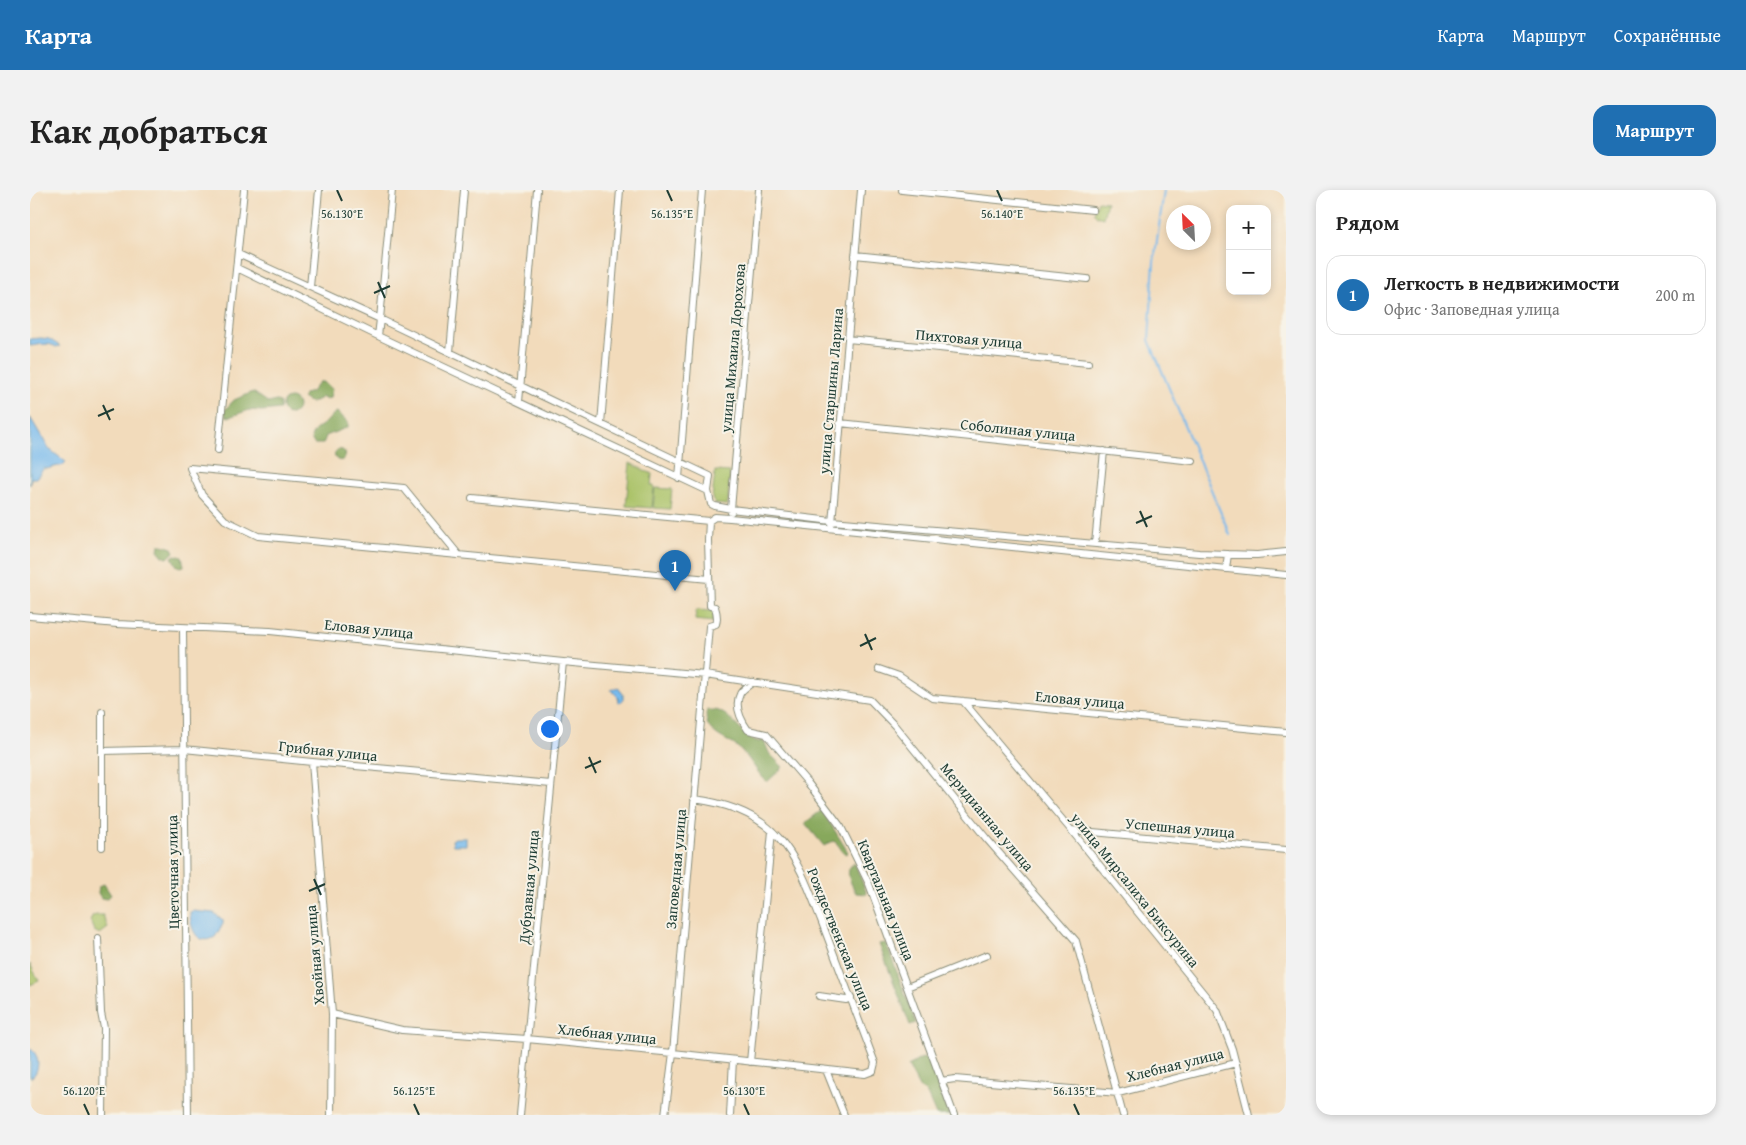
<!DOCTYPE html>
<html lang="ru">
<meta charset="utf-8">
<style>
body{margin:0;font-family:"Gentium Book Plus",serif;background:#f2f2f2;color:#222}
.controls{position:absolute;right:15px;top:15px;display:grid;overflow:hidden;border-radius:10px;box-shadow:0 2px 8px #0003}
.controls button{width:45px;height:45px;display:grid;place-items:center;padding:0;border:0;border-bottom:1px solid #e0e0e0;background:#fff;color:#222;font:25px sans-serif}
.compass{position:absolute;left:1136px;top:15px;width:45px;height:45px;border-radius:50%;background:#fff;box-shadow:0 2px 8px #0003;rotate:336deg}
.you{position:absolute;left:519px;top:538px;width:18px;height:18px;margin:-12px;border:4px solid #fff;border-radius:50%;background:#1a73e8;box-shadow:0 0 0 8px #1a73e833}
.badge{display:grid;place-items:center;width:32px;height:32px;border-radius:50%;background:#1f6fb2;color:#fff;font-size:16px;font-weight:700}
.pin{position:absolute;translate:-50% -41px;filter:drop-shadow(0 1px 2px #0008)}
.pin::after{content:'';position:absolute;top:26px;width:18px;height:15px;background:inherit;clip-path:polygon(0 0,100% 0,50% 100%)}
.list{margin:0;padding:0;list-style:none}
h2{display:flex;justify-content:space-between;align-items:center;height:65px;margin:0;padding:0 20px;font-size:21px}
h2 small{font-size:16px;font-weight:400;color:#767676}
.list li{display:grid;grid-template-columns:32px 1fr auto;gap:15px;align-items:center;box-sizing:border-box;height:80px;margin:0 10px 10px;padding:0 10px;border:1px solid #e0e0e0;border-radius:15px}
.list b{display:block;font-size:19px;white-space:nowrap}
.list p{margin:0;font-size:16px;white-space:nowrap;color:#767676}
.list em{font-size:16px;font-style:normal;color:#767676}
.map{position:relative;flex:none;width:1256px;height:925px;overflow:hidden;border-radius:15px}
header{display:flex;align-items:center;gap:30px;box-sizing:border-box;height:70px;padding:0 25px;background:#1f6fb2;color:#fff}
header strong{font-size:24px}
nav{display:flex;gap:28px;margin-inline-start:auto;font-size:18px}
.intro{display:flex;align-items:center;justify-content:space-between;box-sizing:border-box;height:120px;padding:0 30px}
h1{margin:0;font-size:35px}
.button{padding:12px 22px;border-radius:15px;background:#1f6fb2;color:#fff;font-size:18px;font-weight:700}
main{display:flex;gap:30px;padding:0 30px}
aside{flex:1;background:#fff;border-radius:15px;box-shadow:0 2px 8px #0003}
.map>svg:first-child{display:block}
.green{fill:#aac268;stroke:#64804e}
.forest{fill:#87a85c;stroke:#537248}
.water{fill:#77baed;stroke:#4b7c90}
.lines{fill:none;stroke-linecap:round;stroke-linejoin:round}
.stream{stroke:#77baed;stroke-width:2}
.minor-casing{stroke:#888c78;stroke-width:8}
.minor{stroke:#fff;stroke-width:6}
.ticks{fill:none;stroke:#1f3d34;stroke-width:2}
.labels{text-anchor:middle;stroke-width:4;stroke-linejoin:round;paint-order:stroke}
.street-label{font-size:15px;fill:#1f3d34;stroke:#f7f3e8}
.ticks-label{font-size:12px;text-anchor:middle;fill:#1f3d34;stroke:#f7f3e8;stroke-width:4;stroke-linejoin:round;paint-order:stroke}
</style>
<header>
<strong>Карта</strong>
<nav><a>Карта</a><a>Маршрут</a><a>Сохранённые</a></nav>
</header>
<div class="intro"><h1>Как добраться</h1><a class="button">Маршрут</a></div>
<main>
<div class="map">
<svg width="1256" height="925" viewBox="0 0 1256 925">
<rect width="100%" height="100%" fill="#f7f3e8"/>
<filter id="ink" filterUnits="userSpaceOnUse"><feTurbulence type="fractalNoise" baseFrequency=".02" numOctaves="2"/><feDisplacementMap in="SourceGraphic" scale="10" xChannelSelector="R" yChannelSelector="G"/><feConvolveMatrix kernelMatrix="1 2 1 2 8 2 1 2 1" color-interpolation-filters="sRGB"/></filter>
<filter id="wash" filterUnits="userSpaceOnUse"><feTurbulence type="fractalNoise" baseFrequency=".0096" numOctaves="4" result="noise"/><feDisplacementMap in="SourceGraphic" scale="20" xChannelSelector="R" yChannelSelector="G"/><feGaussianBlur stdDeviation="1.12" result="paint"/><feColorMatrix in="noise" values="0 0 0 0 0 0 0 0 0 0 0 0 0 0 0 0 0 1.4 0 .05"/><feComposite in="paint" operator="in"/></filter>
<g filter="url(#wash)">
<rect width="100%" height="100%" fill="#f2dbbb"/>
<path class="green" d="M1068,11l9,1 -4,16 -6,-2 -3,-3z
M600,273l22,11 -1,12h3l-2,22 -26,-2z
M685,281l15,1 -2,29 -1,4 -12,-1 -3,-5z
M625,298l17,1 -2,20 -17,-1z
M666,420l18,1 -1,11 -18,-2z
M67,725h6l5,13 -8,6 -6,-3 -4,-10 3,-5z
M0,774l9,17 -9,4z"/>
<path class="forest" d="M289,192h4l9,7 -2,9 -4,1 -3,-2 -12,6 -8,-5 2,-4 6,-2z
M223,202l16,11 7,-2 4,1v7l-18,2 -13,-1 -20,7 -3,-1 -2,-5 10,-11z
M252 216a8 8 0 1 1 16 0a8 8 0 1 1-16 0Z
M307,222l11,10v5l-22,9 -3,8h-9l-3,-6c3,-9 7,-10 14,-15 5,-4 6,-8 12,-11z
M304.5 265a5.5 5.5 0 1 1 11 0a5.5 5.5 0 1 1-11 0Z
M129,355h3l10,3 2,4 -6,6 -4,-1 -6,-7z
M145,365l7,2 2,9 -3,1 -4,-1 -5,-9z
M677,520c4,0 9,0 12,1 16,7 24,28 41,31l1,-3 4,4 4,10 14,14 -16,15c-10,-9 -16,-22 -25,-31 -14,-14 -41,-16 -35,-41z
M792,620l26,42 -2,2c-6,-3 -6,-10 -13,-13l-9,5 -19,-23z
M824,673l2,3 11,28 -11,-1c-5,-10 -13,-22 -2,-30z
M74,694l7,11 -5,4 -5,-1 -3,-5 1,-7z
M856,753l30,80 -6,2 -31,-81z
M892,868l7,2 20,55h-13l-10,-23 -6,-3 -12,-23z"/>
<path class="water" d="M11,148l8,1 11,7 -4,1c-7,-5 -17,-2 -26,-1v-7z
M0,227l19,32 17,13 -3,3 -17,4 -2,-1 -8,10h-5l-1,7z
M588,497l5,7v6l-4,3 -1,-6 -7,-7z
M425,648h11v7h-13l-1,-5z
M163,721l21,2 9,7v4l-8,13c-18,10 -25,-9 -25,-25z
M1,859c9,7 9,21 1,28h-2v-27z"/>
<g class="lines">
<path class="stream" d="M1134,0l-10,72 -5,78 81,195"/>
</g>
</g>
<g filter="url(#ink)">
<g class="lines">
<defs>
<path id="minor" d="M872,0l191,20
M208,64l142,65 12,-129
M825,65l232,24
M207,78l141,68
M280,97l9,-97
M818,149l240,24
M420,162l14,-162
M489,212l18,-212
M810,233l353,38
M571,234l19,-234
M188,260l26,-260
M649,288l23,-288
M678,301l-330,-155 2,-17 330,157 -2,15 3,13 4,2 16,3 28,-319
M442,308l237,23
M701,322v-3l101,12 367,32 58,2 29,-3
M802,333l29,-333
M1065,354l9,-93
M428,364l-54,-66 -214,-20 12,27 23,25 33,16 451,43
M1196,379l2,-15
M0,426l87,8 153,7 293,31 142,13 165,25 25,26 91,112 90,103 47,174
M153,438l5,487
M849,479l20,7 33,22 354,34
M723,492c-4,4 -11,7 -13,12 -6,12 1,26 8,36l18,4 42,49 33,44 28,57 85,231
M933,511l108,129 146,180 15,39 17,66
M73,561l81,-2 128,13 239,22
M282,572l20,252 -1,101
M1041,640l215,20
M72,657v-135
M68,748l3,75 3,15 -1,87
M877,797l80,-32
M789,806l27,4 5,-2
M302,824l70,16 125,9 146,14 192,21 8,-3 2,-8c-18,-48 -36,-96 -54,-143 -11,-28 -22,-60 -42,-82 -21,-24 -54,-35 -85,-39
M720,872l22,-231
M796,880l18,45
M911,891l14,-2 163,14 118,-30
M490,925l43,-453
M635,925l8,-62 36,-427 7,-2c2,-6 1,-11 -1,-17l-5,-1 -2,-66 1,-19 6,-4 15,1 556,57
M700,925l3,-55"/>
</defs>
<use href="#minor" class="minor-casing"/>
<use href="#minor" class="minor"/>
</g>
</g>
<path class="ticks" d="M307,0l5,11M637,0l5,11M967,0l5,11M348,92l7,16M344,103l16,-7M73,215l7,15M68,226l16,-7M1110,321l7,16M1106,333l16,-7M835,444l7,16M830,456l16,-8M559,567l7,16M555,578l16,-7M284,689l7,16M279,701l16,-7M54,914l5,11M384,914l5,11M714,914l5,11M1044,914l5,11"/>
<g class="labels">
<g class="street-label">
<text transform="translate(939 149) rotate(5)" y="5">Пихтовая улица</text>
<text transform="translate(703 158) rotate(-85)" y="5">улица Михаила Дорохова</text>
<text transform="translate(801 201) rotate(-85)" y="5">улица Старшины Ларина</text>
<text transform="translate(988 240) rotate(6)" y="5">Соболиная улица</text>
<text transform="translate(339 439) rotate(6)" y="5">Еловая улица</text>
<text transform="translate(1050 510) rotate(5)" y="5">Еловая улица</text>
<text transform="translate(298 561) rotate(6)" y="5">Грибная улица</text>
<text transform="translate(957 627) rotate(50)" y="5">Меридианная улица</text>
<text transform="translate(1150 638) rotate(5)" y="5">Успешная улица</text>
<text transform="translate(646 679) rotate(-85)" y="5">Заповедная улица</text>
<text transform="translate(143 682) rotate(-91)" y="5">Цветочная улица</text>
<text transform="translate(499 697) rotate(-85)" y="5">Дубравная улица</text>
<text transform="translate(1105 700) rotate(51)" y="5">улица Мирсалиха Биксурина</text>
<text transform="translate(856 710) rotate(68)" y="5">Квартальная улица</text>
<text transform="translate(810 749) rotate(68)" y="5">Рождественская улица</text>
<text transform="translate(285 765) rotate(-95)" y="5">Хвойная улица</text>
<text transform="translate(577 844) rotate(6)" y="5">Хлебная улица</text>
<text transform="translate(1145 875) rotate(-14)" y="5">Хлебная улица</text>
</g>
</g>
<g class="ticks-label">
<text x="312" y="28">56.130°E</text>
<text x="642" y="28">56.135°E</text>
<text x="972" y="28">56.140°E</text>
<text x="54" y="905">56.120°E</text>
<text x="384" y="905">56.125°E</text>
<text x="714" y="905">56.130°E</text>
<text x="1044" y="905">56.135°E</text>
</g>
</svg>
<div class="controls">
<button>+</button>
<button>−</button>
</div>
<svg class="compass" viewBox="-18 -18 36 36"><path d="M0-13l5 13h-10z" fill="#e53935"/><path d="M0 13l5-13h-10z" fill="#767676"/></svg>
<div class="you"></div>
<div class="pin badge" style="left:645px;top:401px">1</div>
</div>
<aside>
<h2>Рядом<small></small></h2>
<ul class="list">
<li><span class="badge">1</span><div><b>Легкость в недвижимости</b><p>Офис · Заповедная улица</p></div><em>200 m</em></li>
</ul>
</aside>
</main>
